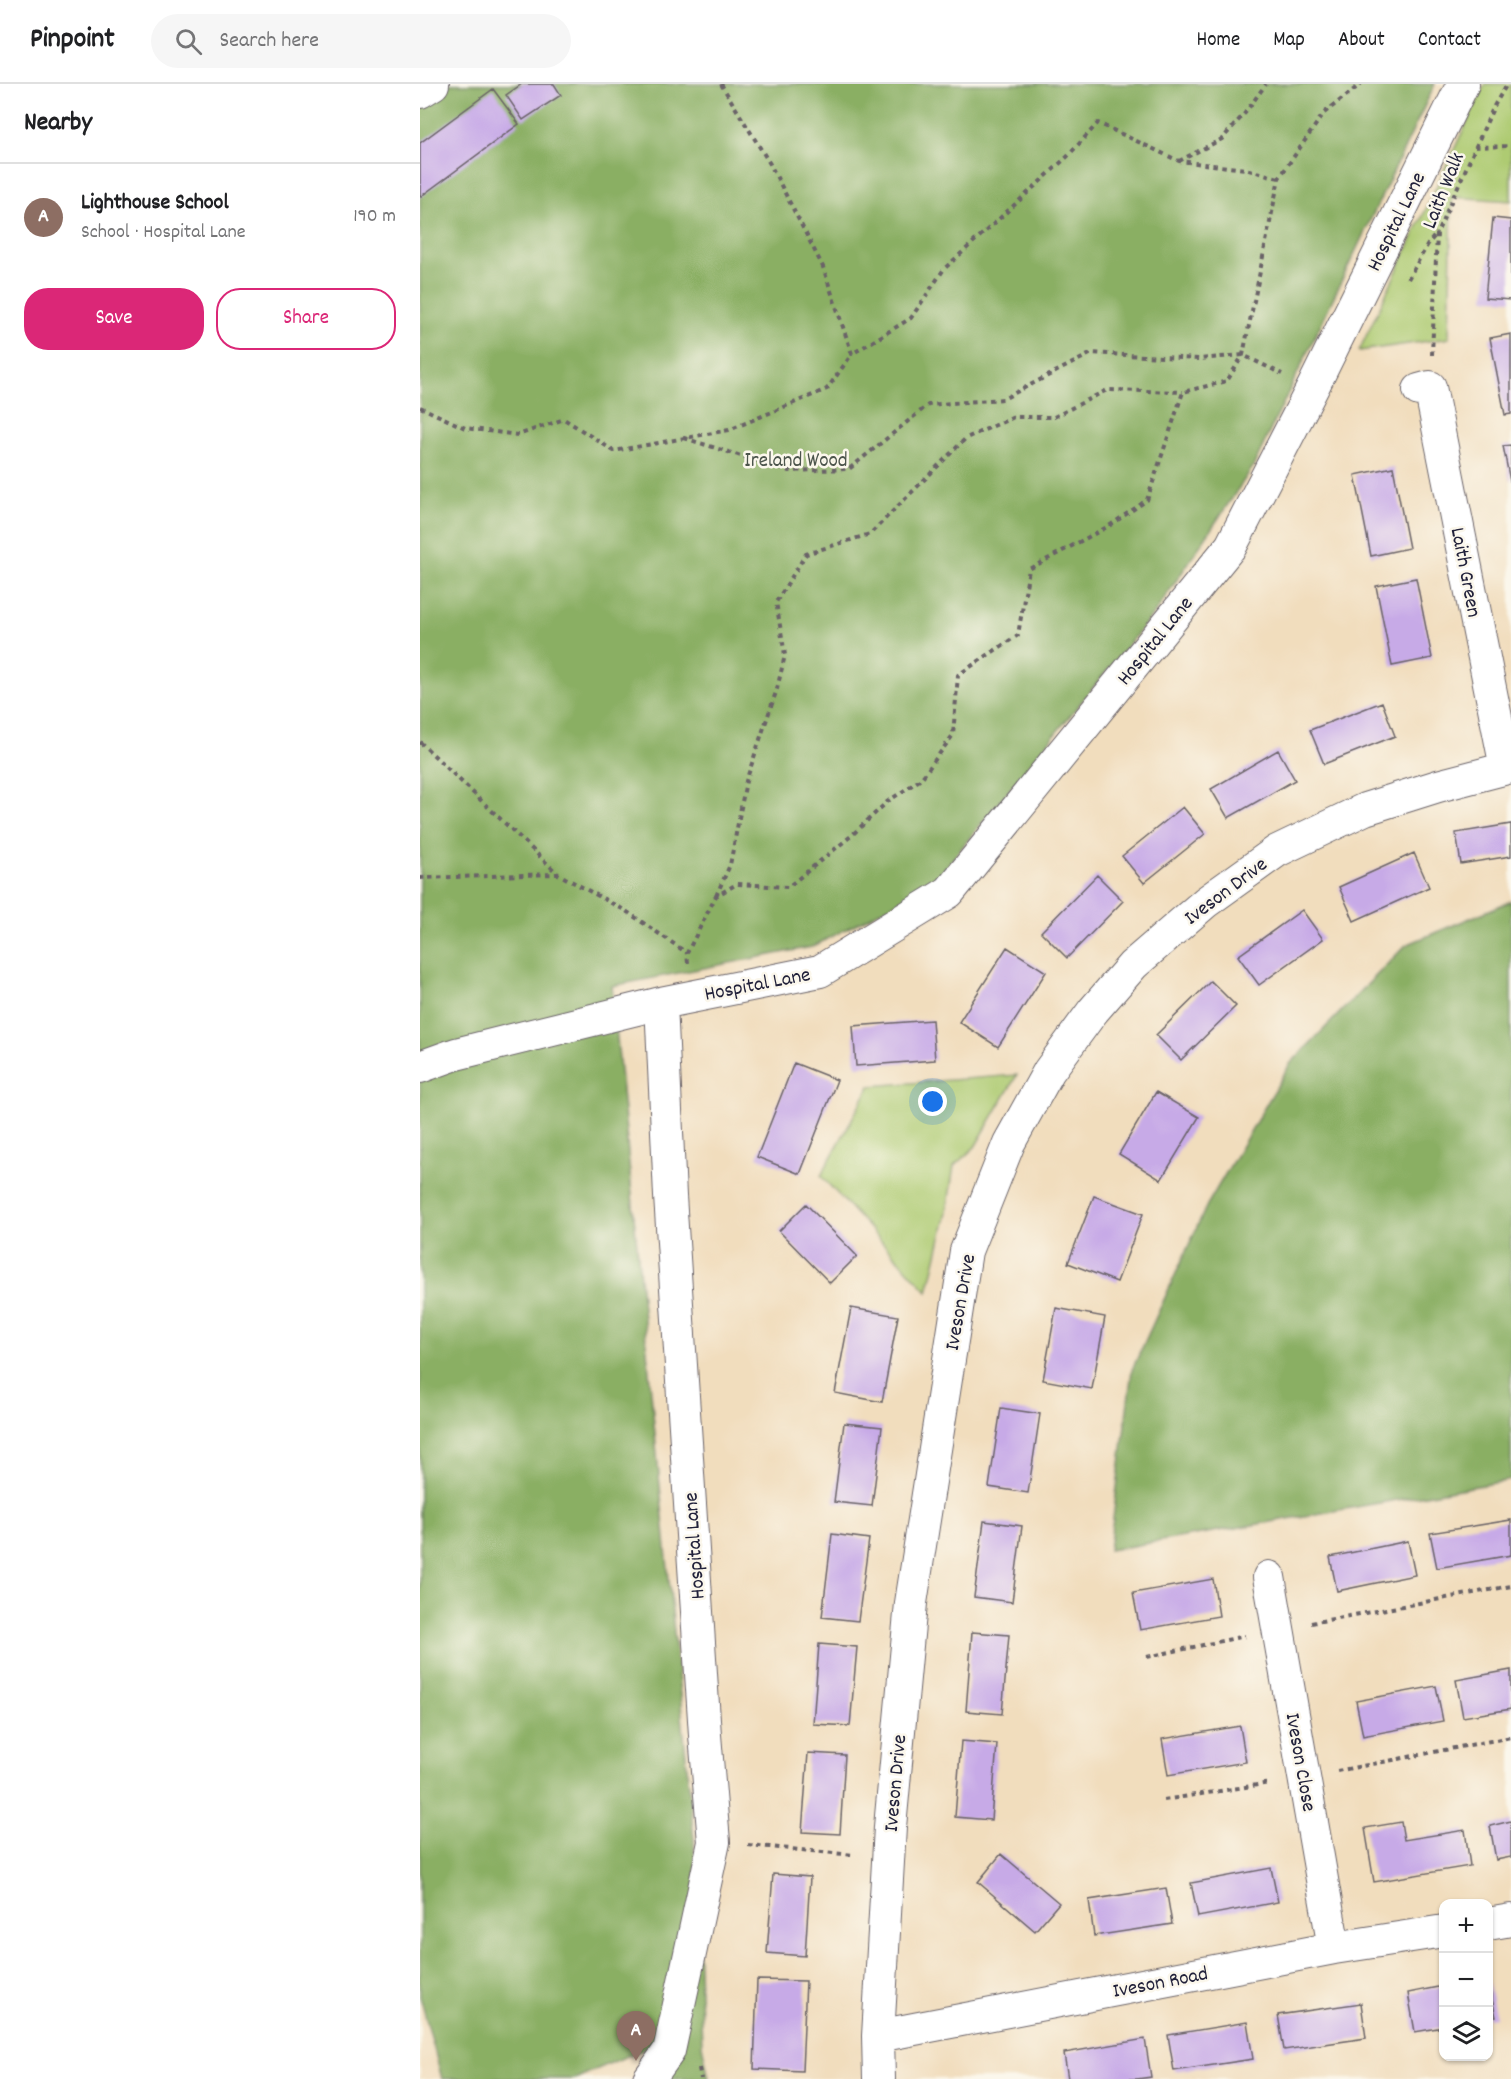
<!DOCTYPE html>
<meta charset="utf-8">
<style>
body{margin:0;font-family:Dekko,sans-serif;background:#f6f6f6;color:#202124}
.controls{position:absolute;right:18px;bottom:18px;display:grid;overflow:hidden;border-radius:12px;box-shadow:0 2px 4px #0004}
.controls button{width:54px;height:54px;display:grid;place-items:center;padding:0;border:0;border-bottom:2px solid #e0e0e0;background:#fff;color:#202124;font:30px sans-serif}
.you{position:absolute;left:513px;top:1018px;width:21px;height:21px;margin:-15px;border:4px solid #fff;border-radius:50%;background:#1a73e8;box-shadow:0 0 0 9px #1a73e833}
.badge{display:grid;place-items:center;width:39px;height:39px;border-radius:50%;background:#db2777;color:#fff;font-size:20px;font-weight:700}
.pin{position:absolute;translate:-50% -50px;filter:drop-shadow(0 2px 3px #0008)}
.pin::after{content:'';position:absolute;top:32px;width:21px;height:18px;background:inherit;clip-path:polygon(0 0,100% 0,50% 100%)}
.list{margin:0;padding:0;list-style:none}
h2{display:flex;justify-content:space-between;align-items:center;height:78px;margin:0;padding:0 24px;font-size:26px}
h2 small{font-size:20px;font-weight:400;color:#757577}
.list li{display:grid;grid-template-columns:39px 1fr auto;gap:18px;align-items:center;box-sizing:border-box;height:108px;padding:0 24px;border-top:2px solid #e0e0e0}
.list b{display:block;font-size:22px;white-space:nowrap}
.list p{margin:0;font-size:20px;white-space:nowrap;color:#757577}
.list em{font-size:20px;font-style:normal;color:#757577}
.actions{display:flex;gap:12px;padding:18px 24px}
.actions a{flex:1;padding:14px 0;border:2px solid #db2777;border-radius:24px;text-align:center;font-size:21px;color:#db2777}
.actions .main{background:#db2777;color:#fff}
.icon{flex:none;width:33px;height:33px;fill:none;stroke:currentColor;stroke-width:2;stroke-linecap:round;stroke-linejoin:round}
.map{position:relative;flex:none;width:1091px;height:1995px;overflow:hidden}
header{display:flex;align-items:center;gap:36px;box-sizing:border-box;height:84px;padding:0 30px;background:#fff;border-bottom:2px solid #e0e0e0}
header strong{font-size:28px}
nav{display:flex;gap:33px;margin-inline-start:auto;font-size:21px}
.search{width:420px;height:54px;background:#f6f6f6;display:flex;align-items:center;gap:15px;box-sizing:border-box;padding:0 21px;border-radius:33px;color:#757577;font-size:22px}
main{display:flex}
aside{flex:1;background:#fff}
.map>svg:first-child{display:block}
.green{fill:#aecb72;stroke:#687656;stroke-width:1.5}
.forest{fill:#8aaf64;stroke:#566850;stroke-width:1.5}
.building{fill:#c7aae7}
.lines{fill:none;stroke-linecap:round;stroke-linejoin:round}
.minor-casing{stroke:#6a6368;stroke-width:34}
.path{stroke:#6a6368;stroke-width:4;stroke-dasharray:4.5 4.5;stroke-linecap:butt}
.minor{stroke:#fff;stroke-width:32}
.labels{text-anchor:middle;stroke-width:5;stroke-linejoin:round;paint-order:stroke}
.street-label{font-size:21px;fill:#22223b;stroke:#fbf7ec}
.park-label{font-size:21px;fill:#4c554c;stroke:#fbf7ec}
</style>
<header>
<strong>Pinpoint</strong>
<div class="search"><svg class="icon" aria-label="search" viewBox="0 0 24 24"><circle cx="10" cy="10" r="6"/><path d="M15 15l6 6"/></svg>Search here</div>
<nav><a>Home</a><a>Map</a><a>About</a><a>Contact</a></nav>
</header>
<main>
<aside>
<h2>Nearby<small></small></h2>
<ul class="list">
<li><span class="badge" style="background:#8d6e63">A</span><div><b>Lighthouse School</b><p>School · Hospital Lane</p></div><em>190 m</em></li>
</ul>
<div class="actions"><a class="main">Save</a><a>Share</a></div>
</aside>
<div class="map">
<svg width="1091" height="1995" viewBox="0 0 1091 1995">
<rect width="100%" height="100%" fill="#fbf7ec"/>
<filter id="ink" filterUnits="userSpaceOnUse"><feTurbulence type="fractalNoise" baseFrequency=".0167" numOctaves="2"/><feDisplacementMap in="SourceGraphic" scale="12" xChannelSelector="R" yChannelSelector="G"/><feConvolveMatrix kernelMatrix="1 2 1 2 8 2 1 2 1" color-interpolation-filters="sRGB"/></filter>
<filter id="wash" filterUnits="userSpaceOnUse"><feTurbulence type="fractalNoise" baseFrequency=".008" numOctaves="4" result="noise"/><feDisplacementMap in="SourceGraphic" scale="24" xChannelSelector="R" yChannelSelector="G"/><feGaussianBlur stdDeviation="1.35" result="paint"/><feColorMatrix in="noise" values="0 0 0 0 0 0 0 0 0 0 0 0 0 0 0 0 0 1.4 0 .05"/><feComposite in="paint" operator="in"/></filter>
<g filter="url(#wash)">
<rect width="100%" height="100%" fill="#f1ddbd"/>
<path class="green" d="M1065,0h26v117l-59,-4 -3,141 -90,13z
M597,991l-42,72 -21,19 -8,51 -18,75 -107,-116 49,-90z"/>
<path class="forest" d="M0,0h1015l-182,383 -97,144 -224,273 -120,63 -200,39 82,854 8,205 7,34h-50l-5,-35 -79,35h-133l-22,-83z
M1091,817v579l-402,70 23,-180 75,-165 83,-141 116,-119z"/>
<g id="blocks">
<path class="building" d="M102,0h32l7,11 -38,25 -17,-25z
M73,5l26,35 -99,73v-54z
M1073,134l18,2v80l-26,-2z
M1091,250v80l-6,1 -15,-77z
M1091,361v36h-1l-7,-35z
M973,383l16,81 -38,8 -16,-81z
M996,494l16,80 -40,8 -16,-80z
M962,618l13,34 -71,28 -14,-34z
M858,666l17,30 -67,38 -17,-29z
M763,723l22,27 -61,49 -22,-27z
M1091,740v32l-50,8 -5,-31z
M994,769l15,34 -75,34 -15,-34z
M677,791l26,26 -56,57 -26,-26z
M882,826l21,29 -64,46 -21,-29z
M587,863l39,25 -48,75 -39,-25z
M791,897l25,25 -55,54 -25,-25z
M512,936l3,40 -79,6 -3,-40z
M374,979l43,17 -37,94 -43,-17z
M736,1008l43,25 -38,63 -42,-26z
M674,1112l49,18 -26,68 -49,-19z
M386,1120l51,52 -27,27 -51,-52z
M431,1224l47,8 -16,86 -47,-9z
M636,1224l49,9 -13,72 -49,-9z
M581,1324l39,6 -12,79 -39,-6z
M424,1339l38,4 -10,79 -38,-4z
M1091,1436v35l-74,13 -7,-35z
M564,1437l38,5 -10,76 -38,-5z
M412,1450l37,5 -11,82 -36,-4z
M988,1457l7,34 -78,16 -7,-34z
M793,1495l6,37 -79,14 -7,-37z
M552,1548l37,3 -7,79 -36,-3z
M399,1560l38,3 -7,79 -37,-2z
M1091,1586v39l-48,8 -7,-37z
M1016,1602l7,35 -80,15 -7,-35z
M820,1642l6,36 -78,13 -6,-36z
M541,1657l36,3 -6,76 -36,-3z
M388,1669l37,2 -5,79 -38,-2z
M1091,1737v36l-15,3 -6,-34z
M981,1738l3,18 61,-10 5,36 -96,16 -9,-54z
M581,1770l58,49 -24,28 -57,-49z
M851,1784l7,34 -80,15 -7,-34z
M353,1790l37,3 -5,79 -38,-3z
M746,1804l6,36 -78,12 -5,-36z
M337,1896l49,1 -4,90 -48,-2z
M1068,1898l8,35 -8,1z
M1023,1902v41l-28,5 -7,-39z
M941,1919l5,35 -82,12 -6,-35z
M827,1938l6,37 -79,12 -6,-36z
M725,1955l6,38 -14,2h-69l-4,-26z"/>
</g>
</g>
<g filter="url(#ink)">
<use href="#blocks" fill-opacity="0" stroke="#6a6368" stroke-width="1.5"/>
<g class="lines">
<defs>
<path id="minor" d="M0,8l13,-8
M999,306l11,-3 76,381
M0,983l36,-13 205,-51 159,-32 129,-79 282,-346 82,-159 150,-303
M849,1493l65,371
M1068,1840l23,-4
M458,1952l456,-88 110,-17
M229,1995l20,-28 45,-209 -9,-107 -35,-539 -9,-193
M459,1995l-1,-43 12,-209 21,-224 55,-352 43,-108 40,-72 44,-60 40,-46 73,-63 71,-51 88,-42 73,-23 73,-19"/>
</defs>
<use href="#minor" class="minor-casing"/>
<path class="path" d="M301,0l49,80 53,103 29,87 59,-36 33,-49 123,-112 31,-34 81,38 66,8 34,9
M1055,63l36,-1
M759,77l43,-22 23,-26 21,-29
M988,195l20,-35 9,-11
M1012,271l5,-122 57,-127 13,-22
M0,323l45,21 53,7 46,-16 50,32 115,-21 98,-41 25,-35
M264,354l105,33 60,-2 79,-64 75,-6 89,-46 108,6 43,-4 39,19
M0,658l138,132
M0,794l138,-4 68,37 61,42
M296,812l14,-31 16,-84 31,-92 8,-34 -9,-53 30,-48 64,-20 96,-96 48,-21h40l53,-27 76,2
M268,879l-1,-10 29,-57 21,-12 51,3 63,-51 36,-34 34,-23 32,-44 5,-60 60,-40 11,-66 80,-43 38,-26 36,-108 44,-11 16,-26 36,-177 45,-65 37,-29
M891,1539l200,-37
M727,1573l98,-21
M917,1687l174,-34
M744,1716l106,-17
M328,1761l106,10
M279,1984l2,11"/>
<use href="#minor" class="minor"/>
</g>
</g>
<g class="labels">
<g class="street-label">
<text transform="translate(1022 106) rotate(-68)" y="7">Laith Walk</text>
<text transform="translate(975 137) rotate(-64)" y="7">Hospital Lane</text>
<text transform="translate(1047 488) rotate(79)" y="7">Laith Green</text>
<text transform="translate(734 556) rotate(-51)" y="7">Hospital Lane</text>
<text transform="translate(805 806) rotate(-37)" y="7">Iveson Drive</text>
<text transform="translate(337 899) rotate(-11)" y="7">Hospital Lane</text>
<text transform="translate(539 1218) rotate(-80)" y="7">Iveson Drive</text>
<text transform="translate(273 1462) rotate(-94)" y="7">Hospital Lane</text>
<text transform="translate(882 1678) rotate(80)" y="7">Iveson Close</text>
<text transform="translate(474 1699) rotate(-85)" y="7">Iveson Drive</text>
<text transform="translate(740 1897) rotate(-11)" y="7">Iveson Road</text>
</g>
<g class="park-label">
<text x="376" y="382">Ireland Wood</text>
</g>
</g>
</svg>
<div class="controls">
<button>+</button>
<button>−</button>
<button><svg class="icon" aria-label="layers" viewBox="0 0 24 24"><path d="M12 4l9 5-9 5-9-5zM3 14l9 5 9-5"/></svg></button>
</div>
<div class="you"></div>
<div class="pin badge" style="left:216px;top:1977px;background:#8d6e63">A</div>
</div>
</main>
